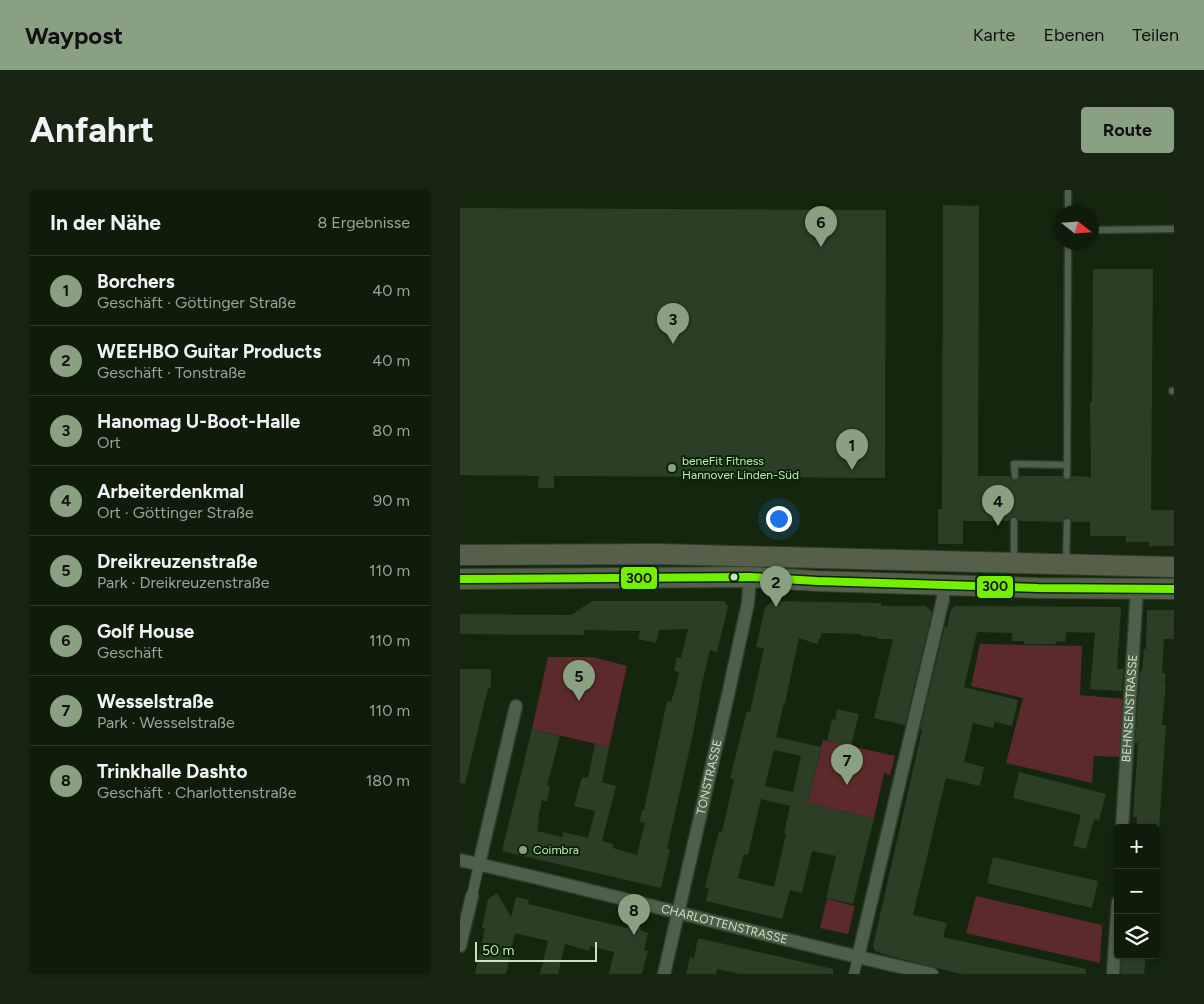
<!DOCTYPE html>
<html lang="de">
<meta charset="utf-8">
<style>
body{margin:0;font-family:Figtree,sans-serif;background:#182513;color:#f1f3f6}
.controls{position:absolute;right:15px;bottom:15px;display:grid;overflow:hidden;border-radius:5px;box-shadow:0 1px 4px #0004}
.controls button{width:45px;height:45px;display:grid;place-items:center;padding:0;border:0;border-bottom:1px solid #2f3a2b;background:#0f1c0a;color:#f1f3f6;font:25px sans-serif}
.compass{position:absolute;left:594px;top:15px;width:45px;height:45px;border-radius:50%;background:#0f1c0a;box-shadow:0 1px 4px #0004;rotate:107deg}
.scale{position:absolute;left:15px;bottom:12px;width:122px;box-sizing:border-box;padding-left:5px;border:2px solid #cae2c2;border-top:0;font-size:14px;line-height:18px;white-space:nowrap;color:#cae2c2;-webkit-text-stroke:4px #052600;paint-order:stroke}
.you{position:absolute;left:318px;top:328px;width:18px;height:18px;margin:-12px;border:4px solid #fff;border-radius:50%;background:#1a73e8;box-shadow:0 0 0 8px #1a73e833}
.badge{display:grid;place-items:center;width:32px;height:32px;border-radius:50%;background:#8aa083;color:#111;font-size:16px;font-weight:700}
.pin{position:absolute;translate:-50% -41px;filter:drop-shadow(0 1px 2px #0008)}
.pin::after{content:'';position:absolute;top:26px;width:18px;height:15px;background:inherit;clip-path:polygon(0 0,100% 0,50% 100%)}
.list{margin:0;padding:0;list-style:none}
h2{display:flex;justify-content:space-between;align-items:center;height:65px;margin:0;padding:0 20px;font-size:21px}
h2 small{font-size:16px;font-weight:400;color:#9ba19c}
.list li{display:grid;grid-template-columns:32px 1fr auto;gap:15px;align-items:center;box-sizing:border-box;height:70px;padding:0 20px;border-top:1px solid #2f3a2b}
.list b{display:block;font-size:19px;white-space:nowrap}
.list p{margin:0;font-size:16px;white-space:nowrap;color:#9ba19c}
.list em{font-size:16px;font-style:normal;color:#9ba19c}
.icon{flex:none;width:28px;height:28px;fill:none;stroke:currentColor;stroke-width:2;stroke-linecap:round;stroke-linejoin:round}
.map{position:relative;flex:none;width:714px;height:784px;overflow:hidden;border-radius:5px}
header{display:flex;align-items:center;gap:30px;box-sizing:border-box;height:70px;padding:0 25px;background:#8aa083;color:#111}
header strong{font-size:24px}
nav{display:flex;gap:28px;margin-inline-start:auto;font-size:18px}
.intro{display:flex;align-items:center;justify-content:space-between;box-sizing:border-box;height:120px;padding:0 30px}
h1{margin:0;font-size:35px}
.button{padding:12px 22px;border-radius:5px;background:#8aa083;color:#111;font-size:18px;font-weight:700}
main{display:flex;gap:30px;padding:0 30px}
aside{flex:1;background:#0f1c0a;border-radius:5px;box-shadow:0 1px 4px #0004}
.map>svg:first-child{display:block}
.green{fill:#5d2a2b}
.building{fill:#2d3e27;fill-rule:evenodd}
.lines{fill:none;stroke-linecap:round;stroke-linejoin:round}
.service-casing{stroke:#2f3d2b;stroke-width:9}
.pedestrian-casing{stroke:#2f3d2b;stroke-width:12}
.minor-casing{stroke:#2f3d2b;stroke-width:15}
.primary-casing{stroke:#2f3d2b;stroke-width:22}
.service{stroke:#4f604a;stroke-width:6}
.pedestrian{stroke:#4f604a;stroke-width:10}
.minor{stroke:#4f604a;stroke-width:12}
.primary{stroke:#555f49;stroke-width:20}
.bus-1-casing{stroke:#052600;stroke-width:11}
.bus-1{stroke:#76ee00;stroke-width:8}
.poi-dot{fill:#8aa083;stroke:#052600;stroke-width:2}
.bus-dot{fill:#cae2c2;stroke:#052600;stroke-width:2}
.labels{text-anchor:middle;stroke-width:4;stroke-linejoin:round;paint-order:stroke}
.poi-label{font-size:12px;fill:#cae2c2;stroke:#052600;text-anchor:start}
.street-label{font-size:12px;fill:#cae2c2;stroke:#052600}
.line-badge{stroke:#052600;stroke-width:2}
.pale-badge-label{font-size:14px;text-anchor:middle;font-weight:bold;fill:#111}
</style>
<header>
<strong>Waypost</strong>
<nav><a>Karte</a><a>Ebenen</a><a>Teilen</a></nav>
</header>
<div class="intro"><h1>Anfahrt</h1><a class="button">Route</a></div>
<main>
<aside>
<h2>In der Nähe<small>8 Ergebnisse</small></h2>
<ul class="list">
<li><span class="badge">1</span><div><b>Borchers</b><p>Geschäft · Göttinger Straße</p></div><em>40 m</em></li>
<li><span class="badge">2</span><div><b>WEEHBO Guitar Products</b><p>Geschäft · Tonstraße</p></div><em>40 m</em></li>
<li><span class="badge">3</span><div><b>Hanomag U-Boot-Halle</b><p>Ort</p></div><em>80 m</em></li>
<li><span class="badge">4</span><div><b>Arbeiterdenkmal</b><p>Ort · Göttinger Straße</p></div><em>90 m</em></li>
<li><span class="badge">5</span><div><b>Dreikreuzenstraße</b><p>Park · Dreikreuzenstraße</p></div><em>110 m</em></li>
<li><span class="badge">6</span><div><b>Golf House</b><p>Geschäft</p></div><em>110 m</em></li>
<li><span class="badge">7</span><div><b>Wesselstraße</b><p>Park · Wesselstraße</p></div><em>110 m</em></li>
<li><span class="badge">8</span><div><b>Trinkhalle Dashto</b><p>Geschäft · Charlottenstraße</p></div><em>180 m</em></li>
</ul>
</aside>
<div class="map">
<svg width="714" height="784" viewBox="0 0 714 784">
<rect width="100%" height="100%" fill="#14260e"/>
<path class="green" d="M520,454l102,2 -2,49 44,4 -3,58 -27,-1 -2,27 -86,-20 17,-65 -52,-12z
M88,467h45l34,9 -18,81 -77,-18z
M363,550l72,16 -5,19 -6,-2 -10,45 -66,-15z
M516,706l126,29 -2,38 -134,-30z
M367,709l28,7 -7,28 -28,-6z"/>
<path class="building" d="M483,15l36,1 -1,270h32l1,3 4,2 3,-1 2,-4h42l4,5 4,-1 2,-4 19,1 -1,-75h2l1,-133h60l-2,241h23v36h-25v-4h-23v-6h-36v-14h-18l-4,-5 -4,1 -2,4 -43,-1 -1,-3 -4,-2 -3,1 -2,4h-46v23h-25v-35h4z
M0,18l426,2 -1,268 -331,-2v12h-16l1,-12 -79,-1z
M132,411h132l4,6 -11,45 -7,-2 -8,34 -9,50 -26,115h3l-9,39 -159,-37 30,-122 28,7 -13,50 3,1 -3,15 -5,-2 -4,18 1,4 -2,9 25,6 1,-5 25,6 7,-27 -21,-5 8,-29 6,1 7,-34 14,3 -7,35 14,4 -14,55 11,3v4l24,7 8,-32 -5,-1 2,-13 2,1 23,-109 4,1 5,-16 3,-14 -5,-1 3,-14 4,1 7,-29 -29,1 -3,13 -18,-4 2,-8 -56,-1v5l-124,-1v-20l111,1z
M312,411l109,2v3h45l6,6 -27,113 -31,-7 19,-79h-16v-2l-16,-1v-2l-39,-1 -5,11 -18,-6 -14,65h-1l-8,34 45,10 -13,56 66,15 -21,86 -27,-6 10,-42 -24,-5 -10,42 -12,-3 -8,29 -76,-18 3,-12 -4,-2 14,-56 3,1 12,-53 -4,-1 17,-67 3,1 14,-64 -8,-1 9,-39zM314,560l27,6 -8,36 -28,-6zM301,609l29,7 -6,27 2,1 -12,53 -36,-9 6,-24 4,1z
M495,416l166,1 -4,62h7l-2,22 -32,-2 5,-56 -29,-1 -1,10 -8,-1 -1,3h-32v-3h-12v-8l-35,-1 -13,55 54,13 -6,26 -17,-4 -2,6 -20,-5 -9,39 20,5 -4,19 -34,-8 -33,137 34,8 -4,14 143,32v5h-125l-71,-18 -15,-5 -2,-5 49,-216 -2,-1 25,-104 2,3 4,-19z
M687,420h27v29h-10l-2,34h3v11h1l-4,41h4l-7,103h-23l1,-11h-4l5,-74h-3l5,-72 2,1 2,-23h2z
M0,479h31v18l-3,1 -23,96 -5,-1z
M377,519l22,5 -8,32 -24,-5 5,-22 3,1z
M559,582l87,22 -7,26 -5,-1 -8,30 -13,-3 8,-31 -68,-17z
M533,667l105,24 -6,27 -105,-25z
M37,703l14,24 5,-20 13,3 -1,4 99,24 1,-4 13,3 -1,3 8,3 -4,17 4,1 -6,23h-33l5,-22 -24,-6 -1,5 -24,-7 -7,30h-18l8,-33 -33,-8 -9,41h-31l10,-46h-3l6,-29z
M238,748l135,31v5h-93l-23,-5 -1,5h-30l4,-17 4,1z
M662,765h24l-2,19h-23z"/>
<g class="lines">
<defs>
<path id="service" d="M608,22v-22
M632,40l82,-1
M712,201h2
M555,286l-1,-12 53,1
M607,286l1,-234
M554,370v-39
M606,372l1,-40"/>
<path id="pedestrian" d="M12,706l7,-32
M394,784l4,-17"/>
<g id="minor">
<path id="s1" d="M662,638l15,-239"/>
<path id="s2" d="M0,670c158,35 314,79 472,114"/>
<path d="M19,674l37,-158"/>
<path d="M0,756l12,-50"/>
<path d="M398,767l85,-358v-15"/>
<path id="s3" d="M204,784l64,-279 20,-92 2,-26"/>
<path d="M653,784l5,-72"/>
</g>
<path id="primary" d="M0,365l198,-1 516,13
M0,389l290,-2 67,4 221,7 136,1"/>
</defs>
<use href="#service" class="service-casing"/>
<use href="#pedestrian" class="pedestrian-casing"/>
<use href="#minor" class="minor-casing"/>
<use href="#primary" class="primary-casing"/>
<use href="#service" class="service"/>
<use href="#pedestrian" class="pedestrian"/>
<use href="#minor" class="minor"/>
<use href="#primary" class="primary"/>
<defs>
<path id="bus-1" d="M0,389l290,-2 67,4 221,7 136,1"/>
</defs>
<use href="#bus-1" class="bus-1-casing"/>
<use href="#bus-1" class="bus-1"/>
</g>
<g class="poi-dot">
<circle cx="212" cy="278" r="5"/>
<circle cx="63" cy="660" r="5"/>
</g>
<circle class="bus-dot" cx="274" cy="387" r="4.5"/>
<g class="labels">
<g class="poi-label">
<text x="222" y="275">beneFit Fitness<tspan x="222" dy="14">Hannover Linden-Süd</tspan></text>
<text x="73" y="664">Coimbra</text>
</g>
<g class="street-label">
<text dy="4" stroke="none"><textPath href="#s1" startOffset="120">BEHNSENSTRASSE</textPath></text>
<text dy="4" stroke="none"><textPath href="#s3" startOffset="202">TONSTRASSE</textPath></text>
<text dy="4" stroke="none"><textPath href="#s2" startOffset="272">CHARLOTTENSTRASSE</textPath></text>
</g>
</g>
<g class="line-badge">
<rect x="160" y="376" width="38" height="24" rx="5" fill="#76ee00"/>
<rect x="516" y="385" width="38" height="24" rx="5" fill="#76ee00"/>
</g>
<g class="pale-badge-label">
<text x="179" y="393">300</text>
<text x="535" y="401">300</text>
</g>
</svg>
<div class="controls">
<button>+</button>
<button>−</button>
<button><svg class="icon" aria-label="layers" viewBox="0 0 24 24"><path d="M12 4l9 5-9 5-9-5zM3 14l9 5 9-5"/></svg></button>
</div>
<svg class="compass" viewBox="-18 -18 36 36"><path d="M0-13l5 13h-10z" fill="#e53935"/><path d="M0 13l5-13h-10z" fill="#9ba19c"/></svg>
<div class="scale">50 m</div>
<div class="you"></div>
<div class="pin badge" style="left:392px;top:280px">1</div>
<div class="pin badge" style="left:316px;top:417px">2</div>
<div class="pin badge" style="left:213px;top:154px">3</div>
<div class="pin badge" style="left:538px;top:336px">4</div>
<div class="pin badge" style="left:119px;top:511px">5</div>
<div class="pin badge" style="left:361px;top:57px">6</div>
<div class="pin badge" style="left:387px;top:595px">7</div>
<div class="pin badge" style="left:174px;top:745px">8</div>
</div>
</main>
